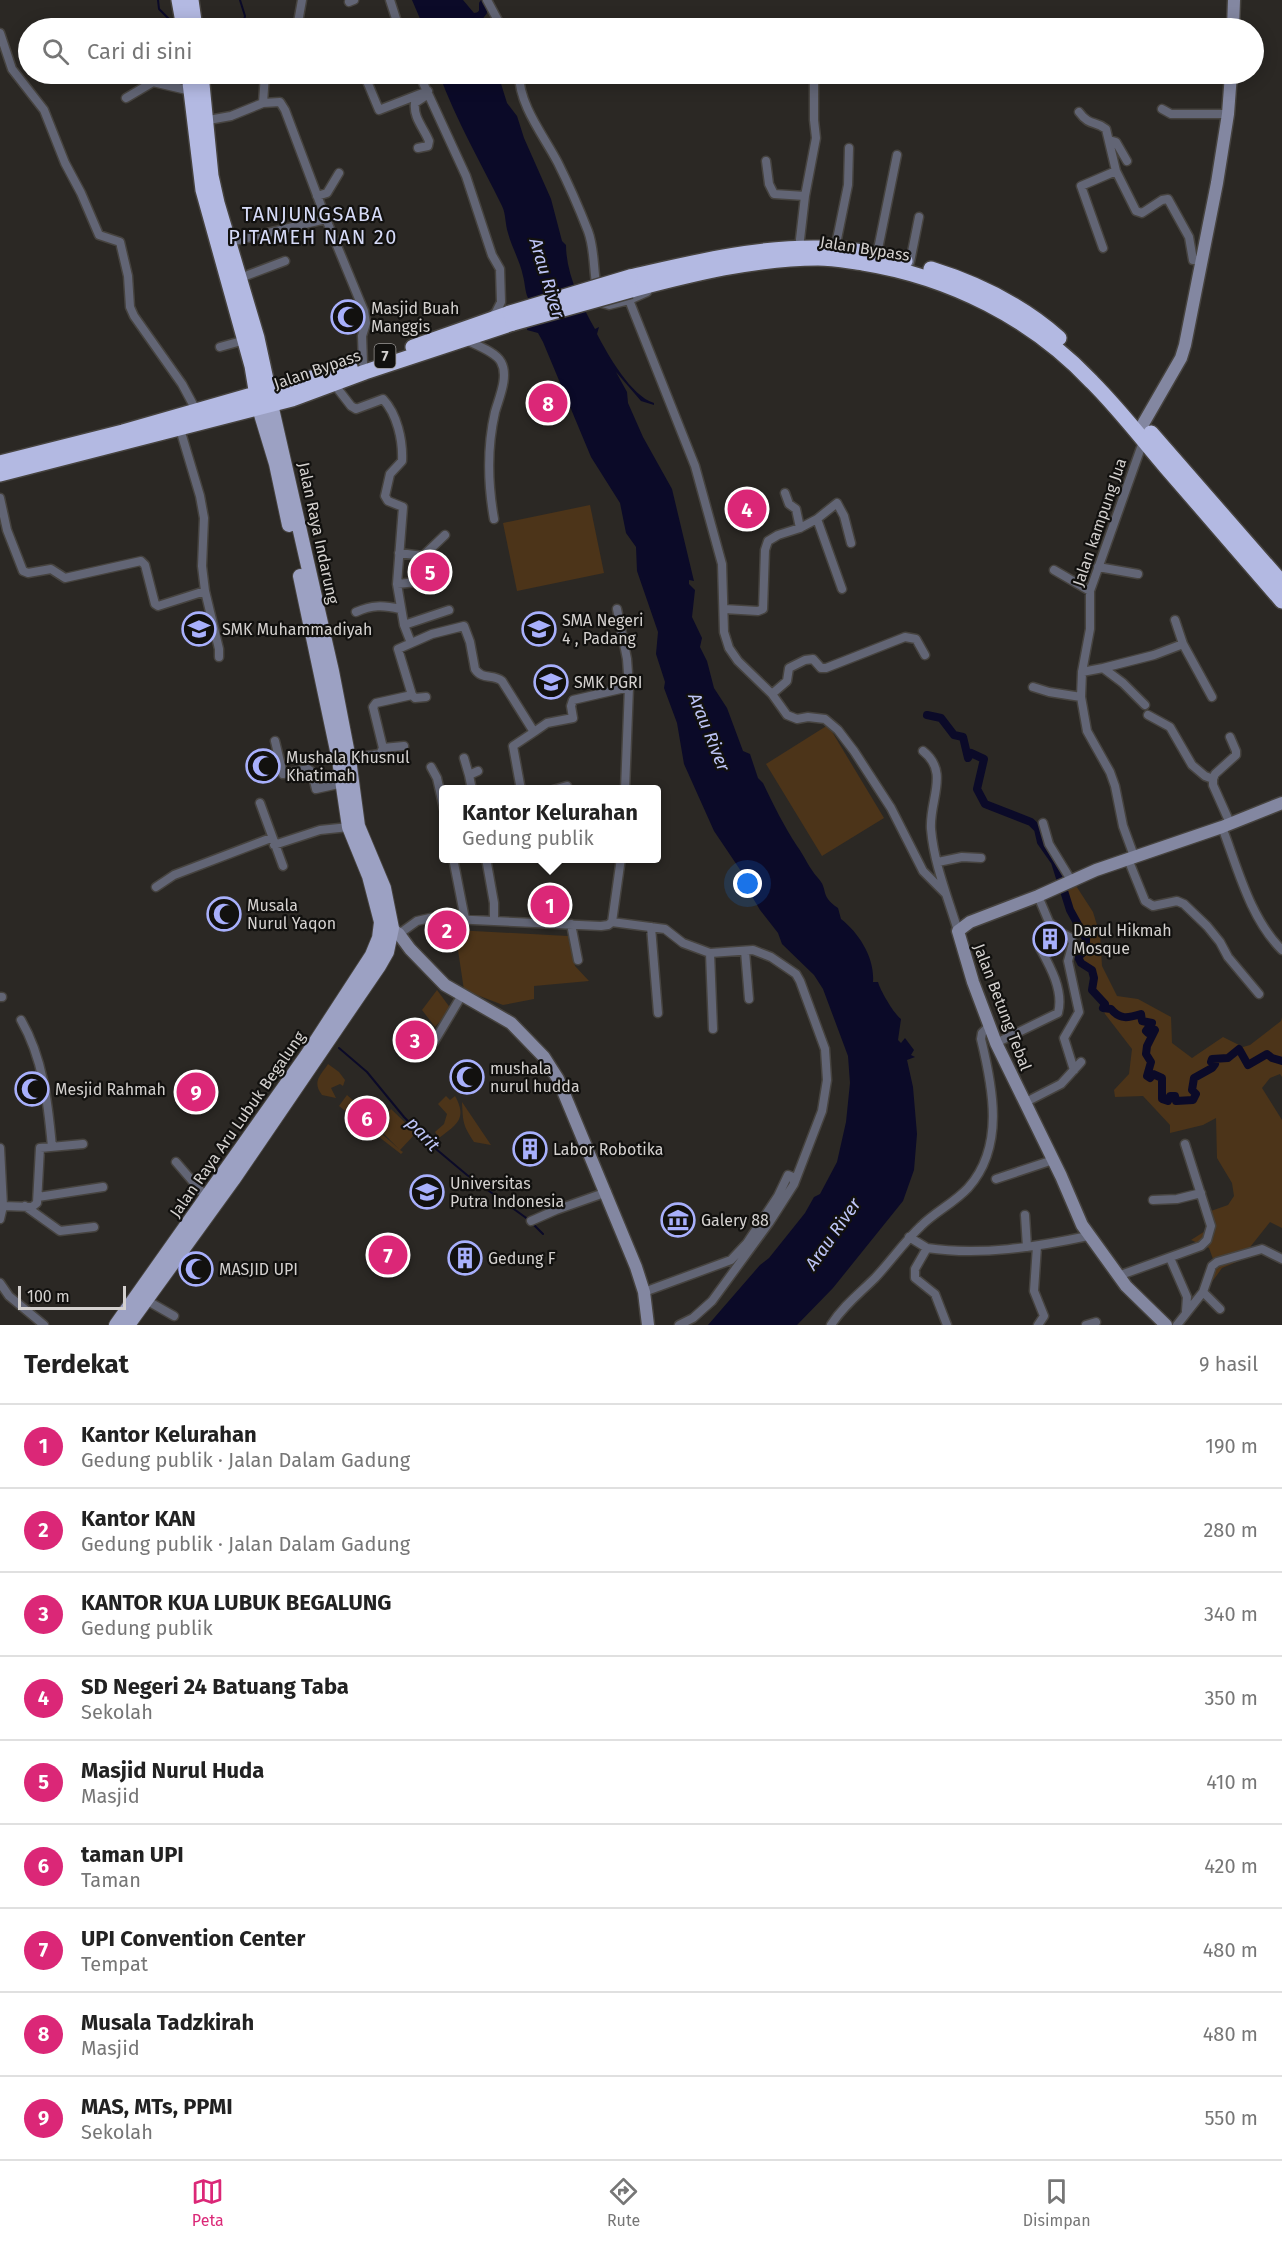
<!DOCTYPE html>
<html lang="id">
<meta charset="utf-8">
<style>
body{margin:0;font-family:"Fira Sans",sans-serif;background:#f2f2f2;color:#222}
.scale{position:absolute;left:18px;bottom:15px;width:108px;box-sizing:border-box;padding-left:6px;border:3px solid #d4d1cf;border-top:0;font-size:16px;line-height:21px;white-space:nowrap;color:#d4d1cf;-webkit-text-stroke:4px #12110f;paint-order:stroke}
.you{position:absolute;left:748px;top:884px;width:21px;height:21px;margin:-15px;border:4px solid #fff;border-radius:50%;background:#1a73e8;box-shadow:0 0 0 9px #1a73e833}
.badge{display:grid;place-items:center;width:39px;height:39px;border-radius:50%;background:#db2777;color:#fff;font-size:20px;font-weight:700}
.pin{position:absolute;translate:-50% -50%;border:3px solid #fff;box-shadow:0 2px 6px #0006}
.popup{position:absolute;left:439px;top:785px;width:222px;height:78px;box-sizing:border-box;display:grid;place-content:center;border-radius:6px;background:#fff;filter:drop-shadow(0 2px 4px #0005);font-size:20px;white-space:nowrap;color:#767676}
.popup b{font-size:22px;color:#222}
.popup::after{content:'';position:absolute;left:50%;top:100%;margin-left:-12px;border:12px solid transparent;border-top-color:#fff}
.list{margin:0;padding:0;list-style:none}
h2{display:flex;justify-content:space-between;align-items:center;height:78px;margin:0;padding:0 24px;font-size:26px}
h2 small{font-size:20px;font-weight:400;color:#767676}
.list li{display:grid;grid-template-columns:39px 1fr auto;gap:18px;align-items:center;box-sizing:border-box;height:84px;padding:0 24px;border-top:2px solid #e0e0e0}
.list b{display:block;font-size:22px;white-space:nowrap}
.list p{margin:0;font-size:20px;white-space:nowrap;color:#767676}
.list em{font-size:20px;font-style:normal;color:#767676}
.icon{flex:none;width:33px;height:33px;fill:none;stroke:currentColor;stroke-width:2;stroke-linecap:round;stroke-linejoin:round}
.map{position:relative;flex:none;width:1282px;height:1325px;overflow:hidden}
.search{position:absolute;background:#fff;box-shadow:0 3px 15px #0003;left:18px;right:18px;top:18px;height:66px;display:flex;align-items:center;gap:15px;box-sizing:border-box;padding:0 21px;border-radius:33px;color:#767676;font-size:22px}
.sheet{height:834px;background:#fff}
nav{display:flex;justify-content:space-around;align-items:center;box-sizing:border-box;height:84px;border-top:2px solid #e0e0e0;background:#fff;font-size:16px;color:#767676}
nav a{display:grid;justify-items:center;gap:3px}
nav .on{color:#db2777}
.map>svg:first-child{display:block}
.green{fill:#4c3419}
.water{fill:#0b0a28}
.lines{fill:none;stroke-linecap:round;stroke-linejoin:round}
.stream{stroke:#0b0a28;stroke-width:2}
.canal{stroke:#0b0a28;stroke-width:8}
.street-casing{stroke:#46433f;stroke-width:11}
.secondary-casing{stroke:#46433f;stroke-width:15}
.primary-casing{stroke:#46433f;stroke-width:16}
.highway-casing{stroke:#46433f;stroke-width:18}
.street{stroke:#626575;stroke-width:8}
.secondary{stroke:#8387a1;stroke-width:12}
.primary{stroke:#9ca1c3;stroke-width:14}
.highway{stroke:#b3b9e2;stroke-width:15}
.highway-bridge-casing{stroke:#46433f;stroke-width:18;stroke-linecap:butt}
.highway-bridge{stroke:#b3b9e2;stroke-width:15}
.labels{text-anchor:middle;stroke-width:4.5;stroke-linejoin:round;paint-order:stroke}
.shield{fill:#12110f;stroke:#9a9795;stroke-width:1.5}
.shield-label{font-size:15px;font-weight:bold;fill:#d4d1cf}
.street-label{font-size:16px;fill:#d4d1cf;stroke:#12110f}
.poi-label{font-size:16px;fill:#d4d1cf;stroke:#12110f;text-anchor:start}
.water-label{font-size:18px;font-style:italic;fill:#bec5f7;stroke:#12110f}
.quarter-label{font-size:20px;letter-spacing:1.5px;fill:#d6dbf8;stroke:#12110f}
</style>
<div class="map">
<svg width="1282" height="1325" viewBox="0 0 1282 1325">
<rect width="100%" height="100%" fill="#2b2824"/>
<path class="green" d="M590,505l14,68 -87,18 -14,-68z
M828,725l56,93 -62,38 -56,-92z
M1071,878l22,34 7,23 2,31 15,30 21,3 33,18 1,26 20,15 31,-21 20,10 7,-2 31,-24 1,-4v60l-2,-3 -10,4 -8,10 20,32v108l-12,-6 -31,39 -17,7 -10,14 -8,3 9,-26 -4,-11 -18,-8 19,-12 -2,-16 20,-7 6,-9 -2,-13 -15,-25 -1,-40 -13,7 -33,8v-8l-27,-29 -28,1 -1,-7 15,-16 3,-25 -27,-35 -18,-49 -10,-3 5,-21 -25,-59z
M455,930l113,6 7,30 14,15 -55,5v13l-31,6 -39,-15z
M437,990l14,19 -16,18 -13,-17z
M328,1064l11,8 6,8 -2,6 -3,-2 -9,4 5,10 -14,-3c-10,-13 -2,-19 6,-31z
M347,1095l17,15 8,-7 4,3 5,-2 6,6 -14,16 26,23 -23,-23 15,-17 25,24 -16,17 3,2 -2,2 -62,-48z
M446,1096l4,4 5,-4c13,23 1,29 -16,42l-4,-6 9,-8 3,-10 -9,-10z
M462,1102l29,43 -17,-3c-11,-17 -11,-19 -12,-40z"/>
<path class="water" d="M412,0h51l11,13 5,-1v4l4,-4 1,16h-60z
M439,74h59l9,29 10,13 7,22 27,61 11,42 4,4c0,29 15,59 29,84l4,-2 -2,7c11,21 34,62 57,69v2l-13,-4 -25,-29 11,20 1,11 15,34 29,52 21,88 1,4 -5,-1v4l6,6 -3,27 10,21 -2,9 7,14 7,27 13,20 16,43 7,3 8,24 5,5c11,23 21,43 34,63 8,11 12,22 21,32 11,12 1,17 20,30l3,11c18,14 34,39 32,63h5c2,8 16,32 23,37l-3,21 3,3 4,-5 9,12 -3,5 4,2 -8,3 6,27 4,47 -3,36 -11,31 -70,87 -36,37h-89l52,-60 9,-7 36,-45 9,-16 6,-3 17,-32 9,-40 4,-39 -2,-27 -25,-67 -9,-14 -32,-31 -4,-11 -18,-23 -10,-17 -5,-16 -31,-46 -30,-67 -7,-41 -13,-35 1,-6 -9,-28 2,-22 -21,-61 -1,-24 -10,-14 -6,-30 -29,-46 -48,-115 -5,-9 -11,-3 1,-26 -4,-3 4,-3c-3,-6 -3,-15 -5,-22 -3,-15 -11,-28 -15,-43 -3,-9 -2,-19 -6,-27 -21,-43 -46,-86 -63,-132z"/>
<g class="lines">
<path class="stream" d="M158,0l1,9 19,19
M240,0l5,16 -3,12
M339,1048l28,24 37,45 32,32 31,26 62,45
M533,1224l10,10"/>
<path class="canal" d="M471,28l1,-3 11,-13v-8l3,-3
M927,715l14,3 13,17 9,2 5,21 3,-5 13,6 -7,30 8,15 46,18 7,7 3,13 14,20 15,48 16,29v11l-8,7 3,6 11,7 2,8 -2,12 13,14 -2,4 8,1c9,11 17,9 30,5l1,7 10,2 -6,8 2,2 7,-3 -8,16 -1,8 5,8 -4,14 3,2 3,-4 9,4v21l6,2 2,-5h5l1,5 17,-1 3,-6 -4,-4 2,-12 18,-10 3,-4 -4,-2 1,-3 16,-1 11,-9 9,16 19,-11 5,4 10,3"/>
<defs>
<path id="street" d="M390,0l9,28
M487,0l15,28
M349,2l5,-2
M297,28l5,-28
M384,28l13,-4
M0,33l12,36 32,41 21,53 16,30 18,42 21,7 8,34 2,31 4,9 48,68 14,26
M364,74l15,36 49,-19
M419,74l47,102 26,79 8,14 1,33 -5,10 -4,4
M519,74c0,31 25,62 39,89 11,22 21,45 30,68 9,24 3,49 14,72l7,2 20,-5
M365,77l9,-3
M126,98l27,-16 38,9
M263,103l17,-1 5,8 41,109 38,92 2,12 -4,13 1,27
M1162,109l9,5h57
M1079,112c11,15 16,8 27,17l10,42 20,40 6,2 20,-13 6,-1 21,38 4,23h8
M203,121l28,-5 32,-13 2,-29
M1109,140l7,2 11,19
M418,148l10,-2 1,-5c-5,-13 -16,-23 -14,-38l9,-6
M766,161l3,23 5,10 31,2
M317,196l10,-3 12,-20
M230,242l96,-23
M799,248l6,-52 11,-58 -2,-18v-46
M1103,248l-22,-62 35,-15
M835,249l13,-64 1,-37
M877,254l20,-99
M910,262l9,-45
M240,278l45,-17
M647,292l-18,8 66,166 27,98 2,68 5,16 9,13 34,33 15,21 10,4 11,-2 17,2 13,11 16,21 37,57 32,63 22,22
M466,340c10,5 30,12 35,22 8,14 -2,36 -6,50 -8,35 -7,73 -1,107
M220,347l25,-7
M334,384l17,22 5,3 27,-10c14,15 20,41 19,62l-12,13 -5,22 3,5 15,6 -6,77 7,41 7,18
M180,429l20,67 4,22 -2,48 3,25 14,58v8
M785,493l4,11 7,5 4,19
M0,498l7,32 16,41 5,2 23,-4 14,9 76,-17 4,4 10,39 3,2 47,-15
M817,519l20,-16 7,13 7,27
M399,553l24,3
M1098,567l40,7
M1054,570l36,21
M397,584l20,-2 6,-26 22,-21
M617,609l10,50 2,28 -4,103
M724,609l34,2 5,-2 2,-59 3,-9 10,-6 22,-7 17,-9 25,70
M356,612c16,-7 27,-7 44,-3
M1175,620l8,24 29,53
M404,625l45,-15
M1082,672l21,-4
M1033,687l16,5 32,5
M772,694l15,-13 2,-13 16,-8 8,-1 8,9h5l79,-31 11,2 9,16
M426,697l-11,1 -3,-3 -14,-46 34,-15 32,-8 6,16 5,27c7,11 18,5 27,12l32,51 -21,14 8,44
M1145,705l-22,-22 -20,-15 51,-13 29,-11
M1148,715l22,12 22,38 13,11 8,3
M534,732l13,-9 26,-5 -2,-12 2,-6 56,-13
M275,741l8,33 25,-5 4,3 4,17 27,-6
M404,746l-21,2 -10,-41 3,-4 36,-8
M923,751c27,21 6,49 8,78 3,35 17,69 27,102
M464,758l5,17
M345,759l35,-5 3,-6
M431,767l6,11 7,31
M472,790l-3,-15 9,-4
M553,790l14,-4
M260,803l23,63
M1043,823l6,21 22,36
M1230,823l-17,-38v-6l2,-5 21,-19v-4l-6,-14
M1222,827c16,42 28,91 60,123
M274,845l46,-15 29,-3
M1134,856l-11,-30 -8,-40 -5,-14 -23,-41 -6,-34 1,-25 8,-43v-38l54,-152
M453,858l12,61
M486,858l8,45v17
M1128,859l17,42 8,5 24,-5 7,3 23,22 13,16 8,15 31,37
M938,862l24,-5 19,1
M156,887l18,-12 97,-37
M1038,896l11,26 9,9 13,7 2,5 -5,18 11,51 -15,26 10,32
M612,922l9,-64
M571,924l7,36
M651,927l7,86
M399,934l18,-13 13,-3 171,8 7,-1 4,-3 53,7 18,14 27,10 43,-3 18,7 25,17 4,7 25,68 2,31 -5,31 -28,73 -25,39 -57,78 -19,17 -14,7
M745,951l4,48
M710,953l3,76
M0,997h2
M21,1020c22,38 27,83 31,127
M434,1042l28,-47
M996,1043l62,-30c6,-22 -8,-47 -18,-65
M1024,1103l37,-19 20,-22
M0,1148l3,58 -3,13
M176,1162l31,36
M996,1179l57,-19
M38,1197l65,-10
M1153,1200l24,-1 24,-6
M3,1206l29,1 5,-4 3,-55 43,-4
M25,1206l35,25 34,-4
M1025,1215l2,32
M531,1221l25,-11 51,-18
M909,1237l18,11
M1037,1246l-3,45 10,25 -6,9
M1170,1258l17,39 -1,14
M1118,1276l83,-30 6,-6 4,-14 -26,-82
M0,1283l9,13 35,29
M644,1292l87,-32 16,-17 31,-47 10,-21 5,2 1,6
M1203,1292l9,-26 5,-4 45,-13 20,10
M146,1300l28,16
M831,1325c12,-19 29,-32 44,-47 16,-17 29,-36 46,-52 14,-14 33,-23 47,-38 37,-41 25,-100 13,-149l1,-6 7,-7
M947,1325l-12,-31 -20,-16v-9l12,-21c54,8 109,-1 161,-12
M1086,1325l10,-3
M1177,1325l26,-33 17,17"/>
<path id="secondary" d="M1233,28l1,-28
M1143,424l38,-66 4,-13 32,-162 11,-69 3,-40
M384,924l15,10 11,15 35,36 66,38 33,34 14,22 78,188 8,25 4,33
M1166,1325l-40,-39 -44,-61 -21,-49 -65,-133 -23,-61 -15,-51 12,-9 68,-26 58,-26 126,-43 60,-24"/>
<path id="primary" d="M259,408l17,56 13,61
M116,1325l191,-270 65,-100 7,-17 2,-16 -12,-46 -20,-49 -10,-67 -39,-184
M128,1325l105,-145 146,-214 8,-14 5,-24 -8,-40 -26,-62 -9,-67 -17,-88 -61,-267"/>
<path id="highway" d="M179,0l5,28
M191,0l4,28
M189,74l14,116 49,176 6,36
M201,74l10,102 6,27 40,135 13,60
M931,269c45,14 92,37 128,69
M630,277c62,-14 125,-30 189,-29 29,0 58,6 86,13
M631,290c61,-16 124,-32 187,-32 15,0 30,3 45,5 87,14 169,55 229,119 27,27 50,57 74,85 39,45 77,89 116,134
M413,347l97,-34
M1151,433l131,150
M0,463l123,-31 227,-65
M0,474l292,-75 73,-27 148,-49"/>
</defs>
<use href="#street" class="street-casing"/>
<use href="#secondary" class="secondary-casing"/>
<use href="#primary" class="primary-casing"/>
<use href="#highway" class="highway-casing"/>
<use href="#street" class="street"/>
<use href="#secondary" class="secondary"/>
<use href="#primary" class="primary"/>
<use href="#highway" class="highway"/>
<defs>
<path id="highway-bridge" d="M510,313l120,-36
M513,323l118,-33"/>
</defs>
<use href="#highway-bridge" class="highway-bridge-casing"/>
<use href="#highway-bridge" class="highway-bridge"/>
</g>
<defs>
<symbol id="mosque-ring" viewBox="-11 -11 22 22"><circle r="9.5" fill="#12110f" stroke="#a8b0fc" stroke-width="1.5"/><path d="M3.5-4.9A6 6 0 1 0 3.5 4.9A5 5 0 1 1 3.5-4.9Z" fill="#a8b0fc"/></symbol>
<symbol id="school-ring" viewBox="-11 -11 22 22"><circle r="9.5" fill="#12110f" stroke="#a8b0fc" stroke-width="1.5"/><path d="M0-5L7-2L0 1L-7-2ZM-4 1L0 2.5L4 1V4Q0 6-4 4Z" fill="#a8b0fc"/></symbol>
<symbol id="building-ring" viewBox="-11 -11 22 22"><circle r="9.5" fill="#12110f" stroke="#a8b0fc" stroke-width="1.5"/><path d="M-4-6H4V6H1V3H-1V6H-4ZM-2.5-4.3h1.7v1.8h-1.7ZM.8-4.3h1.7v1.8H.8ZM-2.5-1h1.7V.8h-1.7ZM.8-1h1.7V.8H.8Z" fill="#a8b0fc"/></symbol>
<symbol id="university-ring" viewBox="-11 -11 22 22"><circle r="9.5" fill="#12110f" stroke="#a8b0fc" stroke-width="1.5"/><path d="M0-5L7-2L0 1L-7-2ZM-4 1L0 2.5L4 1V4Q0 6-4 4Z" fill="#a8b0fc"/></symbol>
<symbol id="museum-ring" viewBox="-11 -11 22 22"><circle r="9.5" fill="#12110f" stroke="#a8b0fc" stroke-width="1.5"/><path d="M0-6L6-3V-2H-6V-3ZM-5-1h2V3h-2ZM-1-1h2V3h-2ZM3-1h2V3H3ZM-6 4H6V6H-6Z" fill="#a8b0fc"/></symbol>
</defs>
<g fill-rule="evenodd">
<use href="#mosque-ring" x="329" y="298" width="38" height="38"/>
<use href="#school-ring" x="180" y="610" width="38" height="38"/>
<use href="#school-ring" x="520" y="610" width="38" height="38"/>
<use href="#school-ring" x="532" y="663" width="38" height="38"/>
<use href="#mosque-ring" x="244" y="747" width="38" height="38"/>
<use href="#mosque-ring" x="205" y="895" width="38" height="38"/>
<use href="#building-ring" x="1031" y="920" width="38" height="38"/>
<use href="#mosque-ring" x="448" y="1058" width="38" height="38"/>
<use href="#mosque-ring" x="13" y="1070" width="38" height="38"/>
<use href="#building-ring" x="511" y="1130" width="38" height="38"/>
<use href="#university-ring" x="408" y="1173" width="38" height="38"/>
<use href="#museum-ring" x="659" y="1201" width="38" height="38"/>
<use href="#building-ring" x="446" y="1239" width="38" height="38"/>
<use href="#mosque-ring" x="177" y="1250" width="38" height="38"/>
</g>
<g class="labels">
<rect class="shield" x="374.5" y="344" width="21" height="24" rx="4.5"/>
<g class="shield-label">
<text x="385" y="361">7</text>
</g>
<g class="street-label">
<text transform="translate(865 248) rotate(9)" y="6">Jalan Bypass</text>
<text transform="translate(317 369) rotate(-19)" y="6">Jalan Bypass</text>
<text transform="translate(1099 522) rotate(-71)" y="6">Jalan kampung Jua</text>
<text transform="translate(319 533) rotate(78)" y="6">Jalan Raya Indarung</text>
<text transform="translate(1003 1007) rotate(69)" y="6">Jalan Betung Tebal</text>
<text transform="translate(237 1124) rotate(-55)" y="6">Jalan Raya Aru Lubuk Begalung</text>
</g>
<g class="poi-label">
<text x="371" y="314">Masjid Buah<tspan x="371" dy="18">Manggis</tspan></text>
<text x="562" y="626">SMA Negeri<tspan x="562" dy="18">4 , Padang</tspan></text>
<text x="222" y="635">SMK Muhammadiyah</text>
<text x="574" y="688">SMK PGRI</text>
<text x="286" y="763">Mushala Khusnul<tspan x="286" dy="18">Khatimah</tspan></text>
<text x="247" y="911">Musala<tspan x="247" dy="18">Nurul Yaqon</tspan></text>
<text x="1073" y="936">Darul Hikmah<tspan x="1073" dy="18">Mosque</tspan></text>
<text x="490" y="1074">mushala<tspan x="490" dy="18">nurul hudda</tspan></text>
<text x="55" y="1095">Mesjid Rahmah</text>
<text x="553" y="1155">Labor Robotika</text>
<text x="450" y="1189">Universitas<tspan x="450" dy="18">Putra Indonesia</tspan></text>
<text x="701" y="1226">Galery 88</text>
<text x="488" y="1264">Gedung F</text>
<text x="219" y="1275">MASJID UPI</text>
</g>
<g class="water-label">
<text transform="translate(547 278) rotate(73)" y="6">Arau River</text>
<text transform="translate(709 732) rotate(68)" y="6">Arau River</text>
<text transform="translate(423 1134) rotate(47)" y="6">parit</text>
<text transform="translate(833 1234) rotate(-55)" y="6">Arau River</text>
</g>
<g class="quarter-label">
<text x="313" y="221">TANJUNGSABA<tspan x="313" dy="23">PITAMEH NAN 20</tspan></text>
</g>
</g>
</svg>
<div class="scale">100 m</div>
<div class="you"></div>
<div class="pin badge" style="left:550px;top:905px">1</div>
<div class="popup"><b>Kantor Kelurahan</b>Gedung publik</div>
<div class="pin badge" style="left:447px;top:930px">2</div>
<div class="pin badge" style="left:415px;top:1040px">3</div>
<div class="pin badge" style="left:747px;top:509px">4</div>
<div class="pin badge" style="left:430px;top:572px">5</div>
<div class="pin badge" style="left:367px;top:1118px">6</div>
<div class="pin badge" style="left:388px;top:1255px">7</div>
<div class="pin badge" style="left:548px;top:403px">8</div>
<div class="pin badge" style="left:196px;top:1092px">9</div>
<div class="search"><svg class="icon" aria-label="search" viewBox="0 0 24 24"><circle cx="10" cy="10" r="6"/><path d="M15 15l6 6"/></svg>Cari di sini</div>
</div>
<section class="sheet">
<h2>Terdekat<small>9 hasil</small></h2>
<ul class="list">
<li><span class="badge">1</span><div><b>Kantor Kelurahan</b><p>Gedung publik · Jalan Dalam Gadung</p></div><em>190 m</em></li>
<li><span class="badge">2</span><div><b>Kantor KAN</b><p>Gedung publik · Jalan Dalam Gadung</p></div><em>280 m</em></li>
<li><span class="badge">3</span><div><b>KANTOR KUA LUBUK BEGALUNG</b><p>Gedung publik</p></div><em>340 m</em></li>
<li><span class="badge">4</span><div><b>SD Negeri 24 Batuang Taba</b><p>Sekolah</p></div><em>350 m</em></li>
<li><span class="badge">5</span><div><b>Masjid Nurul Huda</b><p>Masjid</p></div><em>410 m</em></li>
<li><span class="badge">6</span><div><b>taman UPI</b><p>Taman</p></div><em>420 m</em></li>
<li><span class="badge">7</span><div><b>UPI Convention Center</b><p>Tempat</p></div><em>480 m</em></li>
<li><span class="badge">8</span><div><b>Musala Tadzkirah</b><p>Masjid</p></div><em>480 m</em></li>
<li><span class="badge">9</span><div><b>MAS, MTs, PPMI</b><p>Sekolah</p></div><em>550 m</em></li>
</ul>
</section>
<nav>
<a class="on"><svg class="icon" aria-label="map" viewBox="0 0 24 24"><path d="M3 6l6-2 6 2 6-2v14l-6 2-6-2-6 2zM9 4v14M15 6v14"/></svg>Peta</a>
<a><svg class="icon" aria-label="directions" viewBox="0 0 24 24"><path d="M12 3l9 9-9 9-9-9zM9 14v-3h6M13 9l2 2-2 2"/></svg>Rute</a>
<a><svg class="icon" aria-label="saved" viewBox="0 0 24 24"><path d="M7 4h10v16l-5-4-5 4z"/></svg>Disimpan</a>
</nav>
